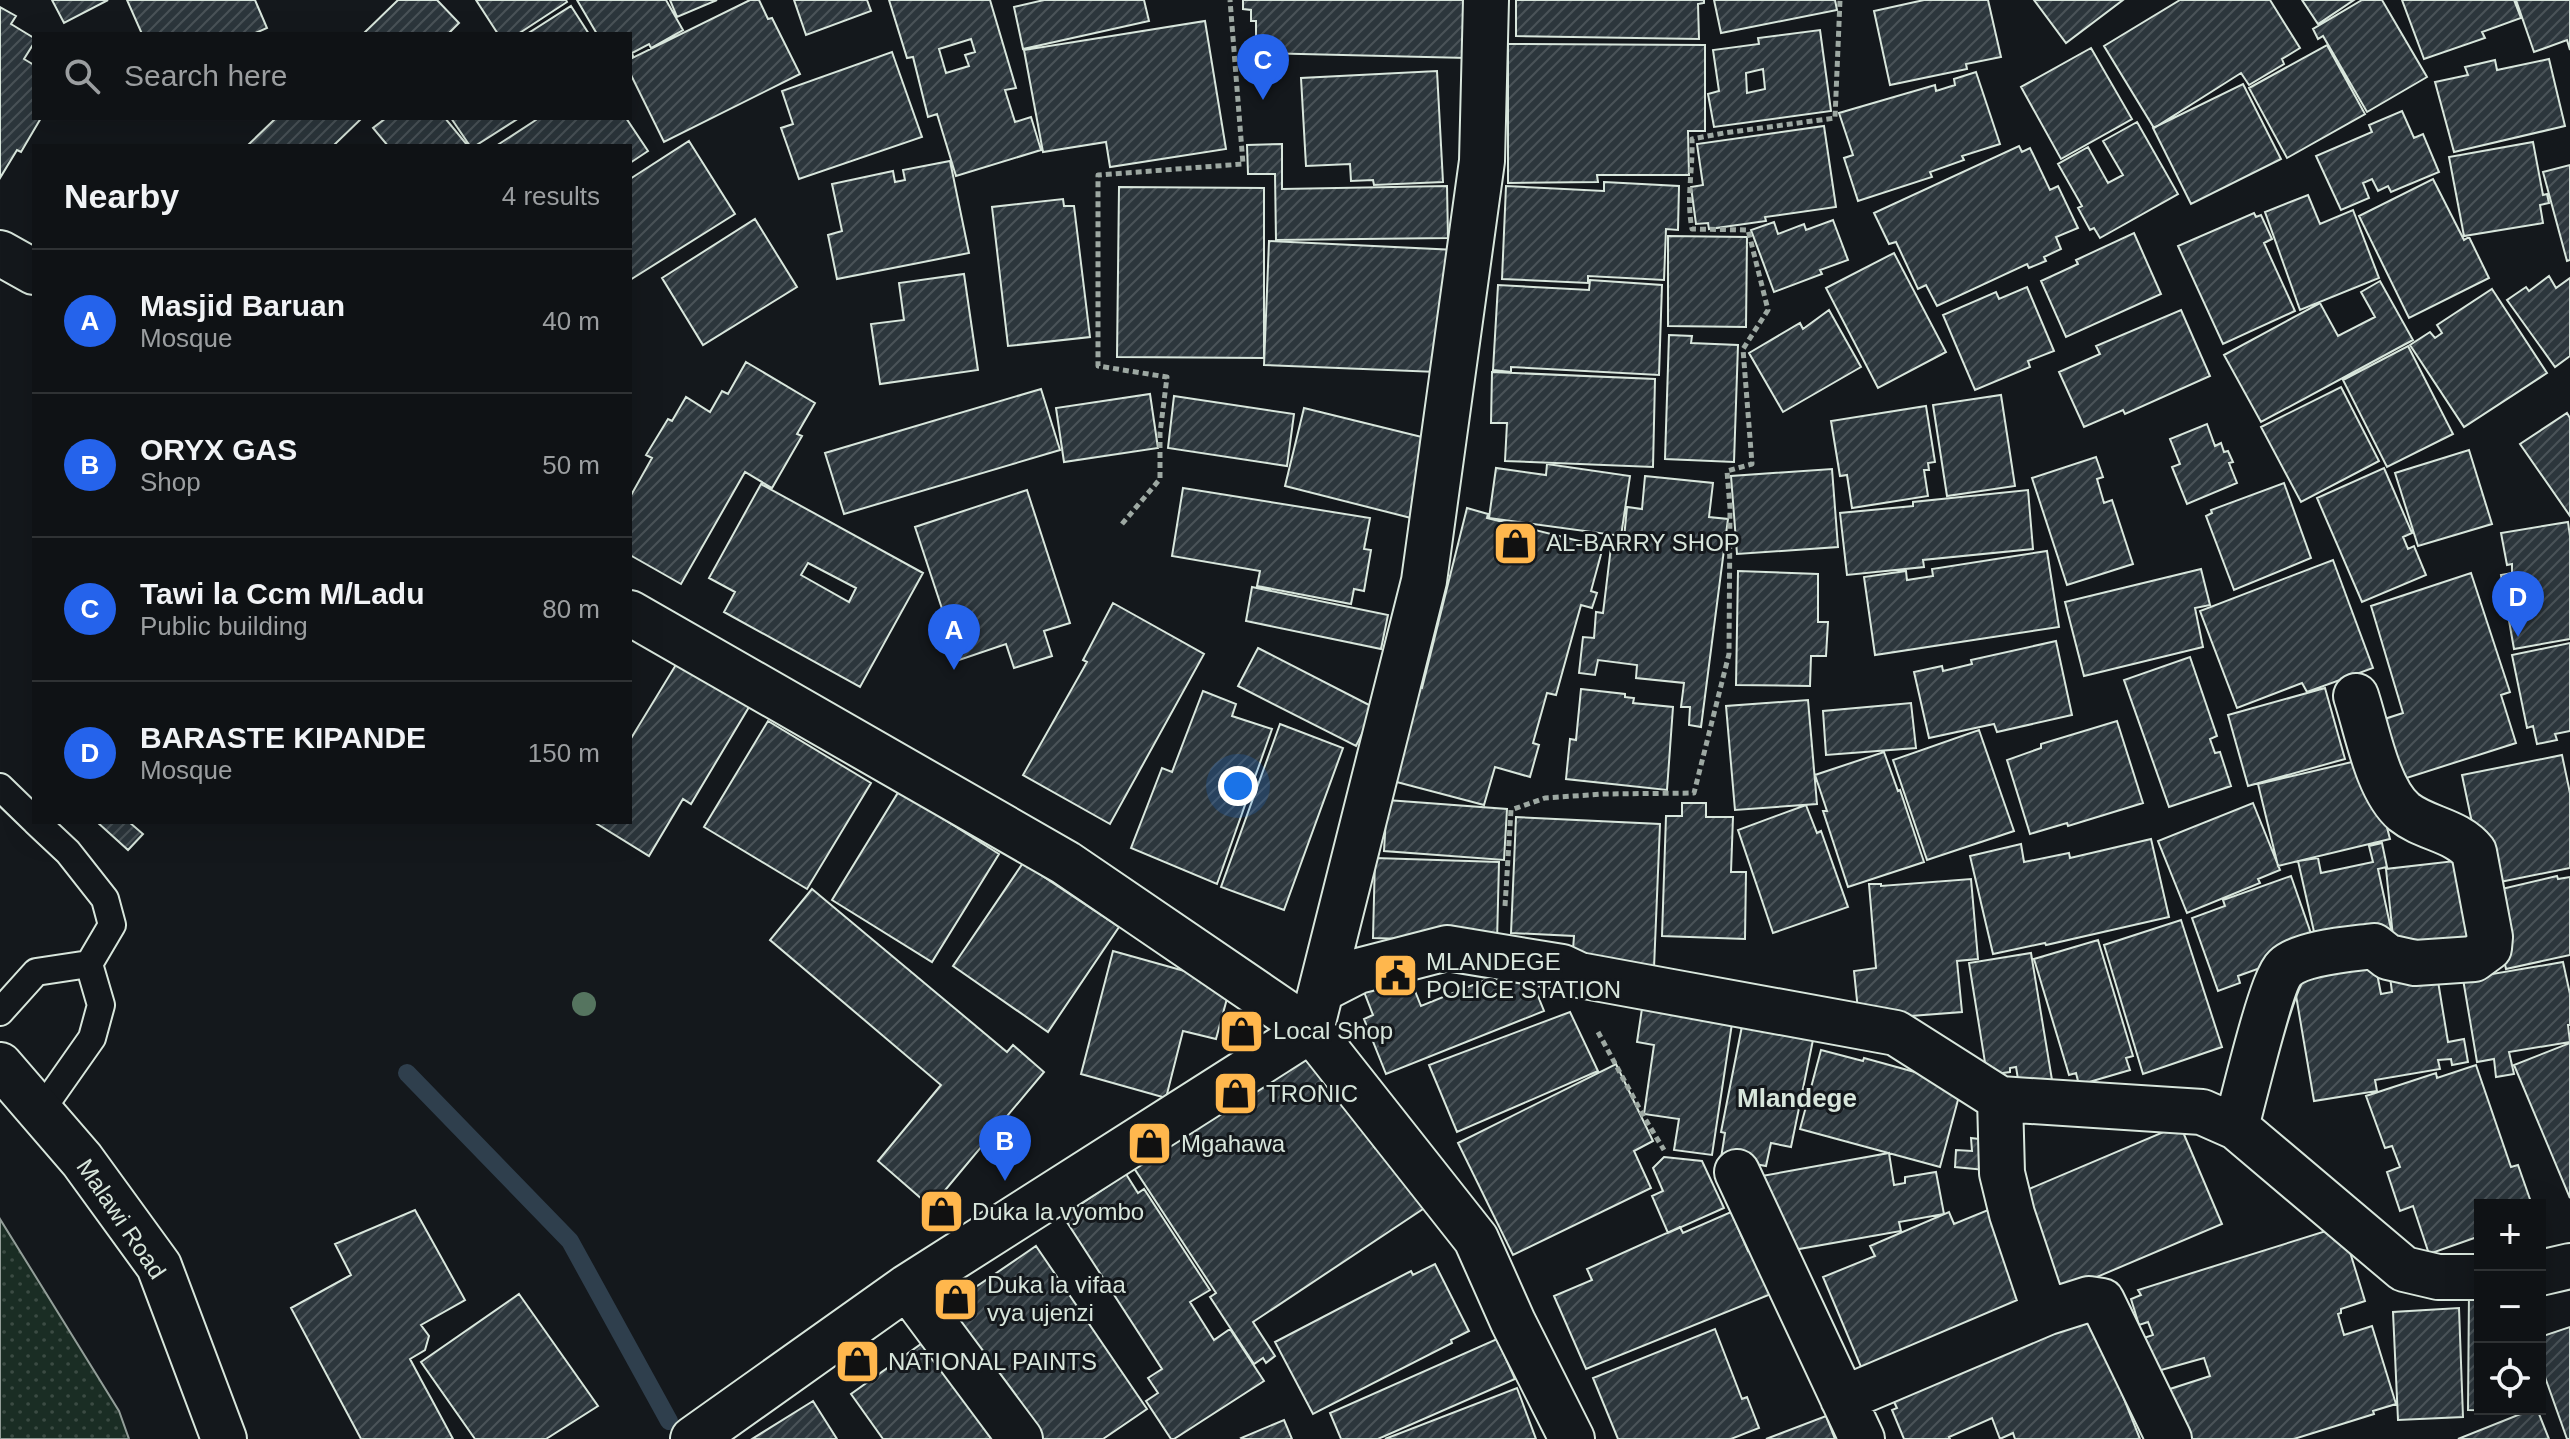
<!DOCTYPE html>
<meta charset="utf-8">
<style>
body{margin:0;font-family:Helvetica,sans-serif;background:#1d2022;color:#f1f3f6}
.controls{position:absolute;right:24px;bottom:24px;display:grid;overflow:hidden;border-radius:0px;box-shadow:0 8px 32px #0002}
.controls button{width:72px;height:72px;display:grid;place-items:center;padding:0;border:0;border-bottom:2px solid #2f3234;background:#0f1215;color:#f1f3f6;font:40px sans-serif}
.you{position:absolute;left:1238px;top:786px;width:28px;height:28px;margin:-20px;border:6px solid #fff;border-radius:50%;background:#1a73e8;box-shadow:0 0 0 12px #1a73e833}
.badge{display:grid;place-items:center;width:52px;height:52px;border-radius:50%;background:#2563eb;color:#fff;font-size:26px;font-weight:700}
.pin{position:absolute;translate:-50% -66px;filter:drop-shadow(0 2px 4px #0008)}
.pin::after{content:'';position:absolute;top:42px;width:28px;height:24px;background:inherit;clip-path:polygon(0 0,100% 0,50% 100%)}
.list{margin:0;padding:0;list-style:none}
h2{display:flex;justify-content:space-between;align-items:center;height:104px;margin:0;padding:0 32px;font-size:34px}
h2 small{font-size:26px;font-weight:400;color:#9b9ea0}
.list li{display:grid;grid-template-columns:52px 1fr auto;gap:24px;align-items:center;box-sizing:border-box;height:144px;padding:0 32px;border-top:2px solid #2f3234}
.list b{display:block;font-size:30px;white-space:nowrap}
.list p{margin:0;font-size:26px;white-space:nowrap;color:#9b9ea0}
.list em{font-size:26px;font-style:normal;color:#9b9ea0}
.icon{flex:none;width:44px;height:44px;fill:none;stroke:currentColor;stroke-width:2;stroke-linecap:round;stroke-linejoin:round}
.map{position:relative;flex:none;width:2570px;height:1439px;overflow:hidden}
.search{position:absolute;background:#0f1215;box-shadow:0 8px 32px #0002;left:32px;top:32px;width:600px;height:88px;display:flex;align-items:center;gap:20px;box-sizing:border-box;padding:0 28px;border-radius:0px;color:#9b9ea0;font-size:30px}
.panel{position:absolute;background:#0f1215;box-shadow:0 8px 32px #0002;left:32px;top:144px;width:600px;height:680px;border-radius:0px}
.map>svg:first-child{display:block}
.grass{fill:url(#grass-dots);stroke:#939e99;stroke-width:2}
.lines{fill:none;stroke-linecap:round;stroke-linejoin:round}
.stream{stroke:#2f3f4d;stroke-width:18}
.building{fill:url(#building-hatch);stroke:#d8e6dc;stroke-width:2;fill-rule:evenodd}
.service-casing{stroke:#d8e6dc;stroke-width:30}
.minor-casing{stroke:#d8e6dc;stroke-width:48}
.primary-casing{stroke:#d8e6dc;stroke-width:48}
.path{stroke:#9da8a2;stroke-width:5;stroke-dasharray:6 4;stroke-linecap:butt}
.service{stroke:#14181c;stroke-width:26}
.minor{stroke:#14181c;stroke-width:44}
.primary{stroke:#14181c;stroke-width:44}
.tree{fill:#55745f}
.labels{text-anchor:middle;stroke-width:6;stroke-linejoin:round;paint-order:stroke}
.poi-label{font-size:24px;fill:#d8e6dc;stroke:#14181c;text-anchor:start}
.street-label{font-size:24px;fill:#d8e6dc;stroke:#14181c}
.neighbourhood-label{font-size:26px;font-weight:bold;fill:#d8e6dc;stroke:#14181c}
</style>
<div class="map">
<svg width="2570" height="1439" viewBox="0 0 2570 1439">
<defs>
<pattern id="grass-dots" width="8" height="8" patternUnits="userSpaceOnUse" patternTransform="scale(2)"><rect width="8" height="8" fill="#1a2d24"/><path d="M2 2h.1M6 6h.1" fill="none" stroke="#3b4b43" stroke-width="1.8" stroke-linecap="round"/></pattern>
<pattern id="building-hatch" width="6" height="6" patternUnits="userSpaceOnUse" patternTransform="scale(2)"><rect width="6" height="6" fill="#2c363c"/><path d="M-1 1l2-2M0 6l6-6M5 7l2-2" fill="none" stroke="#4a5358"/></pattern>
</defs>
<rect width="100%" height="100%" fill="#14181c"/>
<path class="grass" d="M0,1219l119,192 10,28h-129z"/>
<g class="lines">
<path class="stream" d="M407,1073l163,168 99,180"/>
</g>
<path class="building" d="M52,0h56l-44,23z
M127,0h128l12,28 -14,6h-111z
M398,0h39l22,23 -11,11h-85z
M476,0h90l1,2 -49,32h-20z
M577,0h89l17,30 -32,18 -2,-4 -17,9 1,3 -3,2v-24h-33z
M670,0h47l-40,17z
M750,0h9l9,19 4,-1 28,56 -136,68 -34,-69v-14z
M794,0h73l4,11 -65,24z
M889,0h101l26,88 -11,2 10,32 16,-5 10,33 -85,26 -19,-62 -9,3 -15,-60 -6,1zM971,39l4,13 -10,3 4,11 -23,7 -7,-24z
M1044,0h100l5,21 -126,28 -9,-42z
M1243,0h228l-4,58 -211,-5v-32h-5v-11l-8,-1z
M1516,0h188v3l-6,1 1,35 -183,-3z
M1714,0h121l2,10 -116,23z
M1924,0h64l13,57 -35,7 1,5 -77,16 -16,-74z
M2034,0h89l-57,43z
M2180,0h90l30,48 -18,11 2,5 -35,21 -8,-12 -87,55 -50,-82z
M2302,0h52l-36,24z
M2362,0h20l45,77 -60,35 -44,-76 -5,3 -5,-10z
M2402,0h112l7,18 -39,14 3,6 -61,21z
M2516,0h54v50l-3,-10 -33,12z
M571,6l18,28h-62z
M0,7l16,9 -5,8 23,14v5l-10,16 10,6v53h7l-20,34 -4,-2 -17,28z
M1205,21l21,128 -116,18 -4,-25 -63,10 -19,-102z
M1820,30l11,81 -117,16 -6,-33 11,-3 -6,-41 46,-6 -1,-6zM1763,69l2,20 -18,4 -1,-20z
M1508,44l197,1v86h-17l1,44h-92l1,7 -90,1z
M2327,45l38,69 -78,44 -38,-70z
M2091,48l41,71 -71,40 -40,-72z
M892,52l30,85 -123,42 -18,-51 12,-4 -11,-33z
M2549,59l16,67 -111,26 -19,-70 33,-7 -3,-8 30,-7 2,10z
M1437,71l6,111 -69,3 -1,-5 -22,1 -1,-17 -44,2 -5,-88z
M1976,72l24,72 -38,12 2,4 -34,12 2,5 -74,24 -14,-43 9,-3 -14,-42 96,-28 1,6 19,-6 -1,-6z
M2243,84l38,75 -90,45 -38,-76z
M2402,111l12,27 9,-4 16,38 -48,20 -3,-6 -10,5 -6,-12 -9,4 6,15 -28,12 -25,-54 56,-24 -3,-7z
M276,118h86l-29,28h-86z
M386,118h59l23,28h-80l-15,-18z
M451,118h68l-44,28h-5z
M539,118h87l22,33 -18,12v-17h-134z
M2137,122l41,72 -78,44 -6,-10 -4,2 -12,-22 4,-2 -24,-42 30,-17 20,36 15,-8 -20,-34z
M1824,126l12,81 -71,10 1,4 -57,8 -1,-6 -12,1 -5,-37 12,-2 -6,-41z
M689,141l46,73 -105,66v-101z
M2533,142l10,53 4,-1 2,9 -9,2 3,18 -79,13 -15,-79z
M1282,144v45l165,-3 1,52 -172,2 -1,-66h-27l-1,-29z
M2019,146l3,6 8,-4 20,42 8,-4 20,42 -22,9 5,12 -17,8 2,4 -17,7 -2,-4 -90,42 -11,-21 -8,4 -22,-47 -7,2 -15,-31z
M950,161l19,92 -132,26 -9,-44 14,-4 -10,-47 61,-13 2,11 10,-2 -2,-10z
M2570,165v95l-3,1 -24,-89z
M2433,179l31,61 5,-3 20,41 -80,40 -50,-102z
M1604,182l75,4 -1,44 -12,-1 -2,51 -76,-4v7l-86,-4 4,-93 98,5z
M1119,187l145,1v170l-147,-1z
M2308,195l12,29 33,-14 26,68 -79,32 -35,-98z
M1063,199l1,7h10l16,131 -82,9 -16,-139z
M2254,213l2,4 5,-2 11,24 -8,4 31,68 -72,33 -45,-98z
M755,219l42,68 -94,58 -41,-67z
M1833,220l15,40 -28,10 2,4 -48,18 -23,-62 23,-8 4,12 26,-10 2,6z
M2134,233l27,61 -95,43 -25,-56 37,-17 -2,-4z
M1668,236l79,1 -1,90 -78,-1z
M1269,241l187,9 -19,122 -173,-7z
M1894,253l52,99 -68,36 -52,-100z
M964,274l14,96 -98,14 -9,-60 33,-4 -5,-37z
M2549,276l7,12 14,-10v78l-15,11 -48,-67 19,-13 3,4z
M1590,280l72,5 -3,90 -148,-8v5l-18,-2 5,-85 91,5z
M2380,281l33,59 -152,82 -37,-67 96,-52 18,33 37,-19 -14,-25z
M2027,287l27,64 -26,10 2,6 -55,23 -32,-75 53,-23 3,7z
M2492,289l55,84 -83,54 -54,-82 20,-13 5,6 7,-5 -5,-8z
M1829,310l32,57 -78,45 -34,-59 51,-30 3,6z
M2181,310l29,66 -85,38 -2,-4 -39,17 -25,-55 41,-18 -4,-8z
M1669,335l23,1 -1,7 47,2 -4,117 -69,-3z
M2408,346l45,88 -66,33 -44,-87z
M746,362l69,41 -18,31 5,2 -30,52 -27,-16 -64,112 -51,-29v-58l22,-39 -6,-3 22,-36 4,2 14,-24 24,15 12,-21 6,3z
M1492,372l163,7 -2,88 -148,-6 2,-38h-16z
M2341,387l38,74 -78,41 -40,-75z
M1041,389l19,61 -216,64 -19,-61z
M1150,394l8,54 -94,14 -8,-54z
M2001,395l14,91 -68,10 -14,-91z
M1174,396l120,18 -7,52 -119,-18z
M1926,406l9,56 -7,1 1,7h-5l4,26 -76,12 -5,-33 -7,1 -9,-55z
M1304,408l130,32 -19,79 -130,-33z
M2567,413l3,5v98l-50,-72z
M2207,424l8,22 6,-3 3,9 4,-1 5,11 -4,1 8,20 -50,21 -15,-37 8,-3 -10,-25z
M2469,450l23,74 -74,22 -23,-73z
M2096,457l7,20 -6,2 7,24 8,-3 21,64 -66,21 -35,-107z
M1547,464l83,12 -9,60 -132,-18 7,-50 50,7z
M2384,468l28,65 -9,4 5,12 6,-3 12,29 -64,27 -45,-104z
M1832,469l6,78 -101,7 -6,-78z
M1645,476l68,7 -4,34 19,2 -27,208 -12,-2 1,-18h-9l3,-24 -48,-5 1,-13 -39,-5 -3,15 -16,-2 4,-36 11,1 2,-26 7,1 8,-66 12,2 4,-42 15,2z
M2284,483l27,75 -77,32 -28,-74 6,-3 -1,-3z
M761,484l162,89 -63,114 -136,-75 11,-20 -26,-14zM808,563l48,25 -7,14 -48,-27z
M1183,488l187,30 -6,31 7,1 -7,41 -10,-2 -3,15 -94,-18 3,-15 -88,-15z
M1027,490l43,133 -26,8 8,25 -38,12 -8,-24 -47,16 -44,-133z
M2028,490l5,59 -110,11 1,7 -77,8 -7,-62 73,-7v-4z
M1467,508l21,6 -1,4 116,29 -12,44 6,2 -5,15 -11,-3 -25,90 -9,-2 -14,50 6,2 -9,32 -35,-10 -11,38 -95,-25 14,-97 19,5z
M2568,522l2,14v103l-56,10 -13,-74 11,-2v-9l-5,1 -6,-32z
M2047,551l12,76 -184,28 -11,-78 42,-6 1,9 26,-4 -1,-7z
M2333,560l40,108 -66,24 -5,-9 -65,25 -37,-97z
M2201,569l9,36 -15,3 8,39 -119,29 -19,-74z
M1738,571l80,3v48h10l-2,34h-15l-1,30 -74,-1z
M2471,573l39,119 -9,3 15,48 -122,39 -19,-60 28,-9 -32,-107z
M1252,587l136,28 -7,34 -135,-28z
M1113,603l91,51 -94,170 -87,-49 64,-113 -4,-2z
M2056,641l16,74 -75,17 -3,-8 -65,14 -15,-66 28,-6 1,5 29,-7 -1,-4z
M2570,643v88l-15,3 2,6 -20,4 -4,-18 -6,2 -15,-73z
M1258,648l117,60 -19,38 -118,-60z
M2190,657l27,79 -7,3 5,14 5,-1 11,34 -62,21 -45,-127z
M677,663l72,44 -58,97 -8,-5 -34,57 -55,-34h36v-82z
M2325,688l20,71 -97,27 -20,-71z
M1581,689l44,5v3l9,1 -1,5 40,4 -6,83 -101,-11 4,-40 6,1z
M1203,691l33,13 -4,12 40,13 -55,155 -86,-36 31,-80 10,4z
M1808,700l9,104 -82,6 -9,-104z
M1911,703l5,45 -90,7 -3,-44z
M768,721l103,62 -64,106 -103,-62z
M2117,721l26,82 -75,23 -1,-3 -37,11 -23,-74 34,-12v-4z
M1280,724l63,24 -59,162 -63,-23z
M1979,730l35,101 -87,29 -34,-100z
M1884,752l14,39 2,-1 24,72 -76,25 -25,-76h4l-12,-36z
M2562,755l8,38v75l-85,17 -23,-110z
M2369,758l21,81 -112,27 -20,-82z
M899,791l100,63 -67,108 -100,-62z
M1387,800l120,9 -3,51 -120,-9z
M1682,803h24v14h27l-2,55h15l-1,67 -83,-3 4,-120h16z
M2253,803l27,67 -22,9 2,4 -73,30 -29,-72z
M1806,805l11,28 4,-2 27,76 -75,26 -35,-103z
M1516,817l144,7 -6,144 -82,-5 2,-27 -63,-3z
M97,822h32l14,12 -15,16z
M2151,839l18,78 -123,28 -1,-2 -52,11 -23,-98 51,-12 3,18 45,-9 1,5z
M2382,843l5,24 -9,2 13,60 -74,16 -19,-84 20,-3 3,15 52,-11 -4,-16z
M1375,858l124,4 -2,80 -124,-4z
M2472,859l10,87 -87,10 -9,-87z
M1023,863l96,64 -71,105 -95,-66z
M2291,876l25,72 -78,28 2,7 -22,8 -26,-73 33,-12 -2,-6z
M2557,876l1,3 12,-2v78l-64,14 -17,-77z
M1971,879l7,80 -21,2 5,51 -103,8 -5,-49 22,-3 -7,-84h12v2z
M812,889l195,163 6,-7 31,27 -113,135 -53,-46 63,-76 -171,-145z
M2181,920l41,127 -79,27 -39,-129z
M2098,940l35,116 -7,2 4,12 -51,15 -3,-12 -7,2 -35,-116z
M1113,951l118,33 -15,55 -33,-8 -17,67 -85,-24z
M2031,953l21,127 -33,5 -3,-18 -6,1v4l-23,3 -18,-112z
M2374,958l7,36 11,-2 -2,-15 46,-8 12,73 16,-3 4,23 -16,3 -1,-6 -13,1 2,9 -65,11 2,11 -63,10 -22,-129z
M2563,962l7,32v31h-2l2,17 -61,10 5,22 -18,3 -2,-18 -17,3 -14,-83z
M1525,964l19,47 -158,63 -22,-55 9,-4 -12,-31 44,-18 16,40z
M1644,995l89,22 -21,138 -38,-5 5,-31 -35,-5 10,-69 -17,-3z
M1570,1012l28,59 -141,61 -28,-67z
M1742,1026l71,14 -22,107 -20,-4 -5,23 -45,-8 4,-25 -4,-1z
M2570,1043v155l-56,-133z
M1307,1044l68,104 8,-6 43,65 -173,115 22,34 -9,7 -3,-5 -9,6 -44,-67 6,-4 -86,-131z
M1821,1050l42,11 1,-3 98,27 -22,82 -140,-38z
M1616,1064l37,77 -19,10 17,37 -138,67 -55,-112z
M2476,1065l35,102 7,-2 14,40h-52v31l-51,18 -16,-48 -13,5 -13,-39 13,-5 -8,-21 -7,2 -19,-52 70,-23 1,5z
M2180,1125l42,99 -163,69 -37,-101z
M1971,1138l16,2 -2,30 -30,-3 1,-17 16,1z
M1889,1153l5,32 11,-2v-6l31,-5 8,42 -45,8 2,9 -119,21 -20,-76z
M1664,1157l38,4 22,47 -56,25 -16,-37 11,-5 -10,-23z
M1126,1174l12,19 6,-4 66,101 -20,12 24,38 16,-11 34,52 -90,58h-3l-25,-38 12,-8 -10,-15 14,-9 -99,-153z
M1993,1208l40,95 -169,71 -41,-97 52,-21 -5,-10 79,-34 5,12z
M415,1210l50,90 -44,25 8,11 -4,14 -15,9 43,80h-92l-70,-131 60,-33 -16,-31z
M1731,1212l17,39 9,-4 19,45 -190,77 -32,-73 38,-16 -5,-11 93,-42 3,6z
M2342,1226l23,75 -24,8v4l-3,1 6,21 28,-9 24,78 -23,7 1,3 -80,25h-108l-16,-50 40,-13 -6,-18 -50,14 -10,-34 9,-3 -5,-13 -9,3 -8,-26 10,-4 -3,-5z
M1036,1246l111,163 -44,30h-76l-88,-127z
M1435,1264l34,67 -18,9 1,3 -139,71 -38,-72 136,-71 2,4z
M2469,1291l11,1v117h41v2l-53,-1z
M519,1294l79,112 -52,33h-71l-54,-77z
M2459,1308l4,109 -65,3 -5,-108z
M2089,1311l51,128h-125l-2,-6 -13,6 -8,-21 -43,19 1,2h-46l-12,-29 5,-2 -6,-12z
M2570,1327v112h-3l-27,-76v-26z
M1715,1329l27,70 5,-2 12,31 -28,11h-113l-25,-61z
M928,1339l70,100h-115l-32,-45z
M1497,1339l18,40 -137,60h-37l-11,-26z
M1517,1388l19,51h-151z
M813,1401l24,38h-85z
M2533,1409h4l12,30h-91z
M1826,1416l9,23h-69z
M1284,1420l8,19h-50l-1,-1z"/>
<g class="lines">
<defs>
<path id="service" d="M0,787l34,33
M36,822l32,30 37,47 7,26 -23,39 12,41 -9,33 -52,74
M0,1012l36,-40 53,-8"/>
<path id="minor" d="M0,253l34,19
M630,613l436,250 245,167 165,209 37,83 59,117
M1321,990l37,-19 89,-23 115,19 17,8 317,58 104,66 202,13 34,15 168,142 34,8h42
M2000,1099l2,74 10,41 31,92 5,6 41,-13 13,2 67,138
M2236,1127c7,-25 35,-146 49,-159 17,-16 66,-19 89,-22l14,11 27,6 59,-4 15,-11 1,-11 -16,-85c-17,-22 -49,-23 -70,-40 -27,-23 -37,-83 -48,-116
M1737,1172l125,267
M2540,1273l30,-7
M907,1287l113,152
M1843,1399l205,-87
M693,1439l214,-152 404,-257 113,-449 58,-420 4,-161"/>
<path id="primary" d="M0,1065l82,95 77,106 65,173"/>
</defs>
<use href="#service" class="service-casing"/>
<use href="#minor" class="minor-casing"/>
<use href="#primary" class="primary-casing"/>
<path class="path" d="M1122,524l38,-45v-46l7,-56 -69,-11v-191l145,-11 -13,-164
M1505,906l6,-96 34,-12 58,-4 91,-1 35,-139 1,-146 -3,-37 25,-7 -9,-115 25,-39 -20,-80 -56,-1c-6,-31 1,-58 0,-90l32,-6 111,-15 5,-118
M1598,1032l46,85 20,33"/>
<use href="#service" class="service"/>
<use href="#minor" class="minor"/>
<use href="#primary" class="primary"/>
</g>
<circle class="tree" cx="584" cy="1004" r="12"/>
<defs>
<symbol id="shop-square" viewBox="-11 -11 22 22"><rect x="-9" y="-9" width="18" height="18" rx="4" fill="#ffb74d" stroke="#14181c"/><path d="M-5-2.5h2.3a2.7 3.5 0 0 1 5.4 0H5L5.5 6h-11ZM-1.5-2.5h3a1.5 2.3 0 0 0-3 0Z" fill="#111"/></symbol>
<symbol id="civic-square" viewBox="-11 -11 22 22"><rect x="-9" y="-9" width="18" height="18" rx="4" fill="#ffb74d" stroke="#14181c"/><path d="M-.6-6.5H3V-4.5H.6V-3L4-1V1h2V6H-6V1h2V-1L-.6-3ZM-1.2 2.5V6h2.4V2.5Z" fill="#111"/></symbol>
</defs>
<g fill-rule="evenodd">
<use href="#shop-square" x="1490" y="518" width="51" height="51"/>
<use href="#civic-square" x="1370" y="950" width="51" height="51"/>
<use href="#shop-square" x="1216" y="1006" width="51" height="51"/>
<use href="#shop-square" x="1210" y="1068" width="51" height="51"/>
<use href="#shop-square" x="1124" y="1118" width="51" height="51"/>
<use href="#shop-square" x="916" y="1186" width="51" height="51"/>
<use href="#shop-square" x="930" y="1274" width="51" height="51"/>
<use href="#shop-square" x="832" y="1336" width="51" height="51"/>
</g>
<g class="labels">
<g class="poi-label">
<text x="1546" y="551">AL-BARRY SHOP</text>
<text x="1426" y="970">MLANDEGE<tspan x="1426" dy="28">POLICE STATION</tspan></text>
<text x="1273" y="1039">Local Shop</text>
<text x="1266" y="1102">TRONIC</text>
<text x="1181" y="1152">Mgahawa</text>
<text x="972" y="1220">Duka la vyombo</text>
<text x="987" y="1293">Duka la vifaa<tspan x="987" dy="28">vya ujenzi</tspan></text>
<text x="888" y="1370">NATIONAL PAINTS</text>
</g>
<g class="street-label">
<text transform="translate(121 1219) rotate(56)" y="8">Malawi Road</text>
</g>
<g class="neighbourhood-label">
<text x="1797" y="1107">Mlandege</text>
</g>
</g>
</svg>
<div class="controls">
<button>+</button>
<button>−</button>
<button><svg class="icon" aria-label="locate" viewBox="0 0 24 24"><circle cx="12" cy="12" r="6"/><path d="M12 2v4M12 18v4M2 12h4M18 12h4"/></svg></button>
</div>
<div class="you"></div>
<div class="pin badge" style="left:954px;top:670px">A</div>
<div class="pin badge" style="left:1005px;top:1181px">B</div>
<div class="pin badge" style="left:1263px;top:100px">C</div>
<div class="pin badge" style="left:2518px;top:637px">D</div>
<div class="search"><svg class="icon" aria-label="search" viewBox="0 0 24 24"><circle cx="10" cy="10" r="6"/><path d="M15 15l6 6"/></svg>Search here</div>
<section class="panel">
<h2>Nearby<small>4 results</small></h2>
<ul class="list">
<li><span class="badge">A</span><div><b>Masjid Baruan</b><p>Mosque</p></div><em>40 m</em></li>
<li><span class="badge">B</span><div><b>ORYX GAS</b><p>Shop</p></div><em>50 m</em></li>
<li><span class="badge">C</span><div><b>Tawi la Ccm M/Ladu</b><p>Public building</p></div><em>80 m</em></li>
<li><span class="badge">D</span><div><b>BARASTE KIPANDE</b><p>Mosque</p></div><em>150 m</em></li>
</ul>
</section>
</div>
